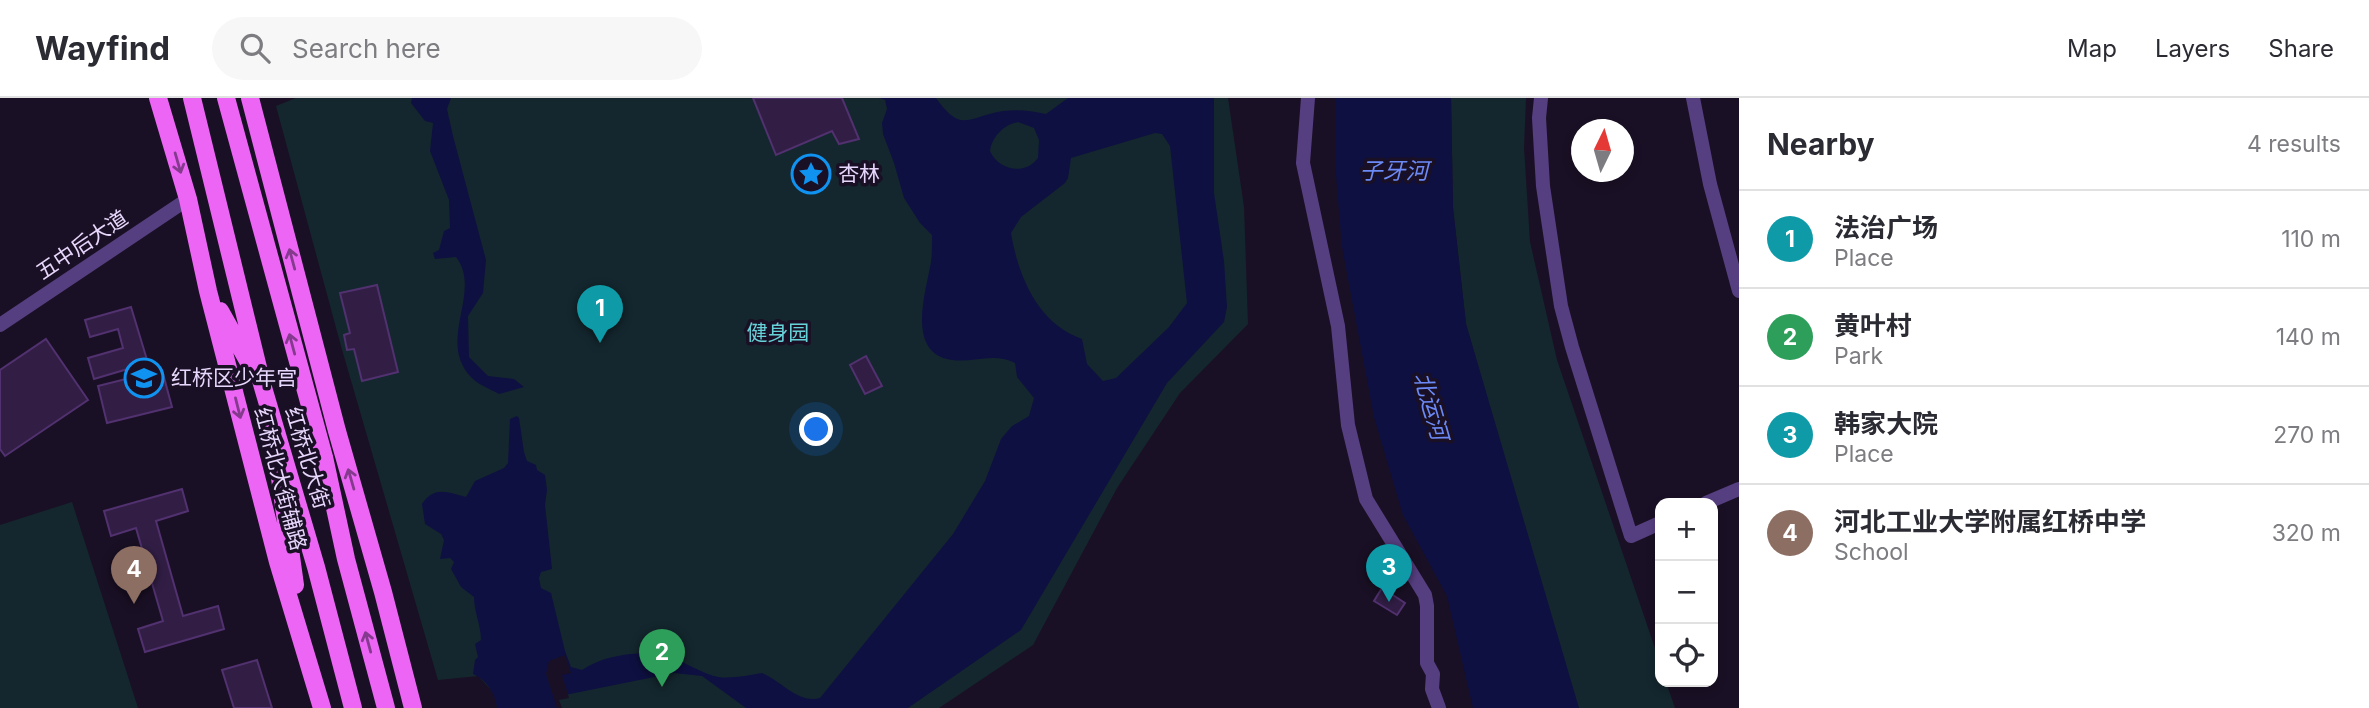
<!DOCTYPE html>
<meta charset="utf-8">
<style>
body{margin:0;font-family:Inter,"Noto Sans SC",sans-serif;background:#f7f7f7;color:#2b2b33}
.controls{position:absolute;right:21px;bottom:21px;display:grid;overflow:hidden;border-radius:14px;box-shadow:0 4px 10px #0003}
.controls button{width:63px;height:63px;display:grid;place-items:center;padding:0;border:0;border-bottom:2px solid #e1e1e2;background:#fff;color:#2b2b33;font:35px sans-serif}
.compass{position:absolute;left:1571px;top:21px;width:63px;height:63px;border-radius:50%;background:#fff;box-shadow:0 4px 10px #0003;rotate:5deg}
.you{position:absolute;left:817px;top:332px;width:24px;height:24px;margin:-18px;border:5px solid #fff;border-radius:50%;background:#1a73e8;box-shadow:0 0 0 10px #1a73e833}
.badge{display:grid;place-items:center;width:46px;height:46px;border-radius:50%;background:#1092f0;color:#fff;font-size:23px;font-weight:700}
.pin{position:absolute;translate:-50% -58px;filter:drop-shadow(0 2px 4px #0008)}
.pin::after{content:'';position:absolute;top:37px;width:24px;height:21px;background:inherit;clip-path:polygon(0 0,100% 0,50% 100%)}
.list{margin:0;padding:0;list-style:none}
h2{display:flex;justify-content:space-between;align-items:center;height:91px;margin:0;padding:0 28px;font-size:30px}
h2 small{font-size:23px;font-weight:400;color:#7c7c81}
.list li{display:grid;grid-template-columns:46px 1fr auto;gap:21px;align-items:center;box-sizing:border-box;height:98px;padding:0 28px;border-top:2px solid #e1e1e2}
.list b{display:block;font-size:26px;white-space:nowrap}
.list p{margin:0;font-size:23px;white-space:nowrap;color:#7c7c81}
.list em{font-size:23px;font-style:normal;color:#7c7c81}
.icon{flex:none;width:38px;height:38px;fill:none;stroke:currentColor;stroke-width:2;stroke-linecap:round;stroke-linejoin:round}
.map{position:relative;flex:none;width:1739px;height:610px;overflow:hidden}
header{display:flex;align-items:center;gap:42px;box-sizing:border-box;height:98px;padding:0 35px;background:#fff;border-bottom:2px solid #e1e1e2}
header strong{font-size:33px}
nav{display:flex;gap:38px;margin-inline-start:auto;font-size:24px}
.search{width:490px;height:63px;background:#f7f7f7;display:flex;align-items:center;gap:18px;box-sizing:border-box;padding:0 24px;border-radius:38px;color:#7c7c81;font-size:26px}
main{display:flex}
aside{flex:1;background:#fff}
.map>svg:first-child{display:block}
.green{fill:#14272e}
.water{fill:#0e1041;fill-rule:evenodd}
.pier{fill:#1a1025}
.building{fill:#321e45;stroke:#51316f;stroke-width:2}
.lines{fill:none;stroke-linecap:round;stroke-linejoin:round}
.minor{stroke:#563f81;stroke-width:14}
.major{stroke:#ed65f5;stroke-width:18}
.oneway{stroke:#843a8d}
.labels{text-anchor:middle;stroke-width:7;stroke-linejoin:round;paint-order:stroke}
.poi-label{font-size:21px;fill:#e7d7fc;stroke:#1a1025;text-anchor:start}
.street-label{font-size:21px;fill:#e7d7fc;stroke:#1a1025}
.park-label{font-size:21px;fill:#67d1d8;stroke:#1a1025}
.water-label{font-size:23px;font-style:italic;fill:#6c8af6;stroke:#1a1025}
</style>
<header>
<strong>Wayfind</strong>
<div class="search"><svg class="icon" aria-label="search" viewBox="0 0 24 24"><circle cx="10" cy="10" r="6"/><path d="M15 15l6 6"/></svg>Search here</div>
<nav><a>Map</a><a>Layers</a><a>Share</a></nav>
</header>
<main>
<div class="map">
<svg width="1739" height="610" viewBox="0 0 1739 610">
<rect width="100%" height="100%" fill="#1a1025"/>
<path class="green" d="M296,0h932l16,109 4,117 -68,69 -63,95 -84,157 -94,63h-442l-2,-14 -17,-18 -40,4 -97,-334 -65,-240z
M1451,0h75l-2,50 6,94 27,118 103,303v19h6l9,26h-98l-111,-384 -13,-116z
M72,404l66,206h-138v-183z"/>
<path class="water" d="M412,0h39l-4,11 6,27 33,124 -3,33 -15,23 1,41 19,19 26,3 10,8 -25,7c-9,-5 -22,-10 -28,-17 -35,-37 12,-85 -15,-120l-21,2 -2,-6 6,-3 5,-19 6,-3 -1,-28 -19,-49 3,-28 -8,-2 -14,-18z
M879,0h57c26,36 31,19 67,13 16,-2 28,0 43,3l22,-16h146v95l10,68 3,46 -3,15 -57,61 -146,247 -113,78h-162l-44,-32 -28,-3 -119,24 3,11h-61c-2,-15 -10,-28 -24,-34l2,-14 3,-3 -3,-13 6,-4c0,-15 -7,-28 -7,-43l-13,-10 -10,-18 3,-7 -4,-4 -10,1 4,-19 -3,-6 -16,-10 -3,-20c13,-19 26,-11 44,-7l9,-16 29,-13 4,-5 2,-44 7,-3 2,2 5,34 3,9 9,4 1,5 8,5 2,15 -2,15 7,64 -11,3 -2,6 2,10 10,5 14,58 6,16 11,3c23,-16 64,-21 90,-12 15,5 31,16 46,19 15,2 30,-2 44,-4 19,8 37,31 58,25l133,-164 32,-53 16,-42 11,-13 17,-10 5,-18 -17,-21 -2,-14c-22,-11 -40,0 -63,-3 -47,-7 -26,-68 -21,-98 1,-8 1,-18 1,-27l-12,-12 -16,-25 -10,-35 -11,-29 -1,-11 5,-14 -2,-9zM1018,24l16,6 5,12 -1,18c-13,18 -40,12 -48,-7 2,-14 13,-26 28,-29zM1155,35l7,1 8,12 17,157 -18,24 -53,51 -13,3 -16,-17 -5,-25c-44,-15 -64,-63 -71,-106l10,-16 44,-34 3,-5 3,-20z
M1335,0h116l2,110 13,116 113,384h-106l-26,-112 -44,-81 -29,-98 -32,-170 -7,-84z"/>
<path class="pier" d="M565,557l6,18 -9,2 7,23 -10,2 3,8h-5l-11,-34 3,-13z"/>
<path class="building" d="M753,0h89l17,41 -20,5 -7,-13 -56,24z
M377,187l21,87 -36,9 -8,-32 -7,1 -3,-15 6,-2 -10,-40z
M131,209l17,56 -54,16 -6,-21 35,-10 -5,-19 -28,8 -5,-17z
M46,241l42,61 -83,56 -5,-7v-79z
M866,258l16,30 -17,8 -15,-29z
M162,272l10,37 -65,16 -9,-37z
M182,391l6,22 -32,10 27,95 35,-10 6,23 -79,23 -7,-23 25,-8 -27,-93 -25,8 -7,-25z
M1382,490l23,15 -8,12 -23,-14z
M257,562l15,48h-38l-12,-38z"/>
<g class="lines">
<path class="minor" d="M1308,0l-5,65 35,163 10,99 18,74 59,96 2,11v57l6,11 -1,15 7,19
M1541,0l-2,20 4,68 18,120 11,41 59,189 29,-13
M1693,0l17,86 29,107
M0,227l188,-126
M1706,405l33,-14"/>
<path class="major" d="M158,0l30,101 20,92 70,271 44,146
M192,0l70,286 54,183 37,141
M226,0l98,359 22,102 40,149
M250,0l87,333 46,161 30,116
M220,213l31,55
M280,380l15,107"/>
</g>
<defs><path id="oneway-shaft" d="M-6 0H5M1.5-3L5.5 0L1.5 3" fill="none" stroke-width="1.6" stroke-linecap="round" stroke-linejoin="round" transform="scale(1.75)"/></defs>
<g class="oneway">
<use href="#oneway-shaft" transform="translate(178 65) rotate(74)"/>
<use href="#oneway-shaft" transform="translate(292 161) rotate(-105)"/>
<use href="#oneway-shaft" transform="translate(292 246) rotate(-105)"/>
<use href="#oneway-shaft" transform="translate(238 310) rotate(76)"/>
<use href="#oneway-shaft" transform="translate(351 381) rotate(-106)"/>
<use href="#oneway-shaft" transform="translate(368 544) rotate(-105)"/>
</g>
<defs>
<symbol id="sight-ring" viewBox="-11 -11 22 22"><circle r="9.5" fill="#1a1025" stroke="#1092f0" stroke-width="1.5"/><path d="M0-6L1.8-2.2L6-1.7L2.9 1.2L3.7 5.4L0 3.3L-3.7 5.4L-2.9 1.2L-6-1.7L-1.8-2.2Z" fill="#1092f0"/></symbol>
<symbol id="school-ring" viewBox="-11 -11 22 22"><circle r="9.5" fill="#1a1025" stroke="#1092f0" stroke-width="1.5"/><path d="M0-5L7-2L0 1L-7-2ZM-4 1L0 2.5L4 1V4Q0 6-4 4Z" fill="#1092f0"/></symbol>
</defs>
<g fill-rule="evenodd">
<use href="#sight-ring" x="789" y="54" width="44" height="44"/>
<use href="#school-ring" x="122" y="258" width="44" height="44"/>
</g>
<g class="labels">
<g class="poi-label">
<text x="838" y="83">杏林</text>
<text x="171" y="287">红桥区少年宫</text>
</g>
<g class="street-label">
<text transform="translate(82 147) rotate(-34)" y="7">五中后大道</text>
<text transform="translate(307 360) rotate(73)" y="7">红桥北大街</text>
<text transform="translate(280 381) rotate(75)" y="7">红桥北大街辅路</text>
</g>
<g class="park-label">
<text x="778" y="242">健身园</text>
</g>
<g class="water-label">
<text x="1394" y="81">子牙河</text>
<text transform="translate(1431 308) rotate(74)" y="8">北运河</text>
</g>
</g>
</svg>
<div class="controls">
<button>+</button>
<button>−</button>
<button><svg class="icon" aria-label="locate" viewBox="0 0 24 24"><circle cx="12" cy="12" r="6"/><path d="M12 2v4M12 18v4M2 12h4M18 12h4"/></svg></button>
</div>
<svg class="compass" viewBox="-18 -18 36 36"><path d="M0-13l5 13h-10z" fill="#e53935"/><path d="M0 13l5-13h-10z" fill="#7c7c81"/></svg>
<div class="you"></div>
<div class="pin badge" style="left:600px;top:245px;background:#0f9aa8">1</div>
<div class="pin badge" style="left:662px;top:589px;background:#2e9e5b">2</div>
<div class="pin badge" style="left:1389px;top:504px;background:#0f9aa8">3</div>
<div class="pin badge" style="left:134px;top:506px;background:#8d6e63">4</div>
</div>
<aside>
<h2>Nearby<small>4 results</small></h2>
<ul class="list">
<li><span class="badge" style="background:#0f9aa8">1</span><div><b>法治广场</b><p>Place</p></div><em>110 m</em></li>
<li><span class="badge" style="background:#2e9e5b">2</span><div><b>黄叶村</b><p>Park</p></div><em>140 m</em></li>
<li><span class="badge" style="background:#0f9aa8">3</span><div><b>韩家大院</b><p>Place</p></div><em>270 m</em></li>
<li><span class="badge" style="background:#8d6e63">4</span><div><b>河北工业大学附属红桥中学</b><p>School</p></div><em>320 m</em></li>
</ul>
</aside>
</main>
